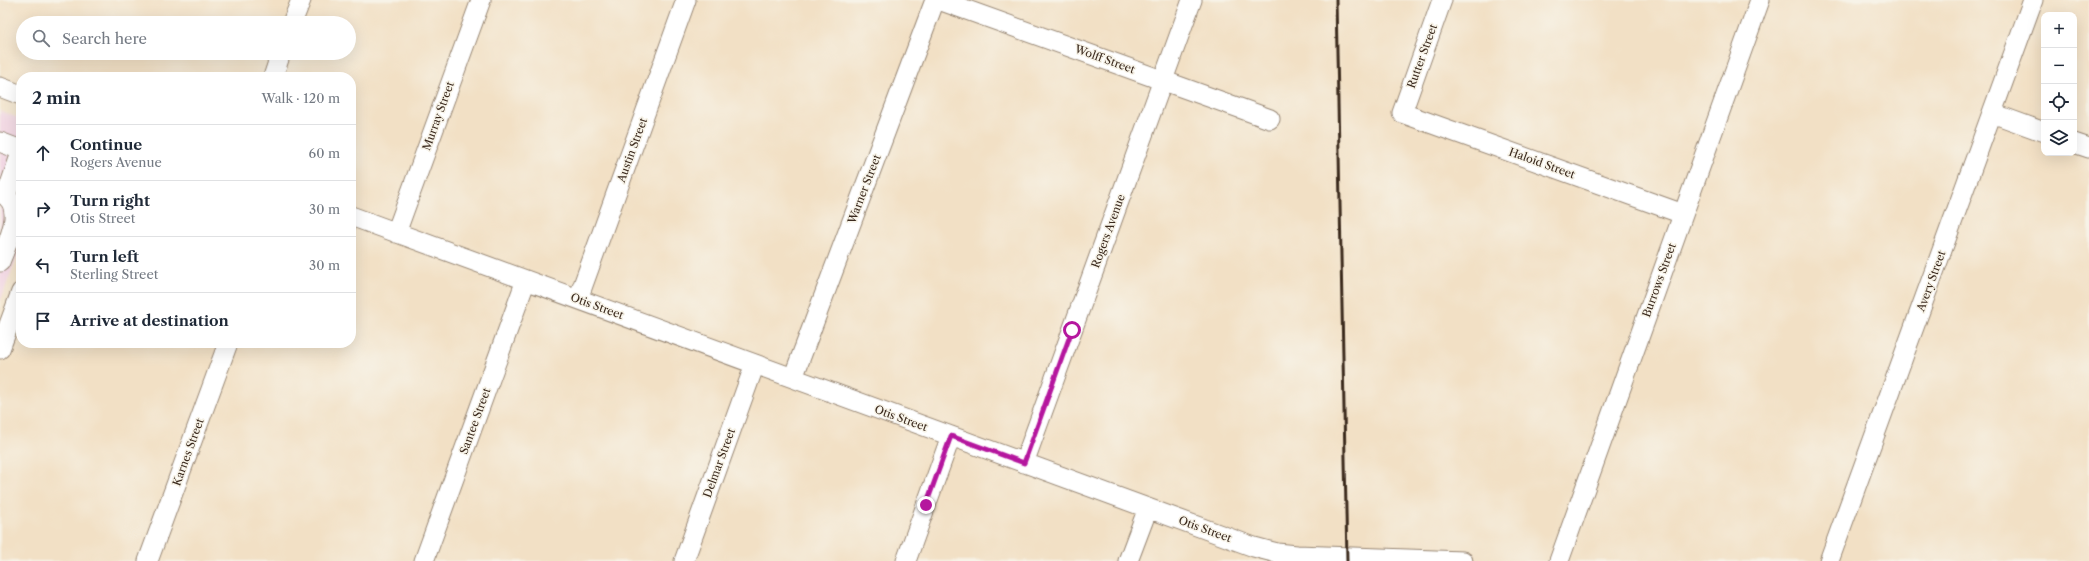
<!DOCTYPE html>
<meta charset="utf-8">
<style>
body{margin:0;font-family:"Libre Caslon Text",serif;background:#f2f2f3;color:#1f2937}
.controls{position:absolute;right:12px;top:12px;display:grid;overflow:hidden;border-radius:8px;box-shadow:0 4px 16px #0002}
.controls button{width:36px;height:36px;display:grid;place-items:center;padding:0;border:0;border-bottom:1px solid #e0e1e3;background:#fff;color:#1f2937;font:20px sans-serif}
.stop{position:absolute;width:12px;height:12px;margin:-9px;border:3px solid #b5179e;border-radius:50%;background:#fff}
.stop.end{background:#b5179e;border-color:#fff;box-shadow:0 1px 4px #0008}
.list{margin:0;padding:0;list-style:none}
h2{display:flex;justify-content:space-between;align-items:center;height:52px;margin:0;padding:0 16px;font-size:17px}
h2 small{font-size:13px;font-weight:400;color:#747a83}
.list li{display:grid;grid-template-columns:26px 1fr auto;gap:12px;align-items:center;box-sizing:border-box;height:56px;padding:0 16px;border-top:1px solid #e0e1e3}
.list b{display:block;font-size:15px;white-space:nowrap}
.list p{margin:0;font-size:13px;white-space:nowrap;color:#747a83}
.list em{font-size:13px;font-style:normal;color:#747a83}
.icon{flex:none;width:22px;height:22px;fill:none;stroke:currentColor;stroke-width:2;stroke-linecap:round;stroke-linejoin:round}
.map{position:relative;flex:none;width:2089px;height:561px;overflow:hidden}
.search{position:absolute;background:#fff;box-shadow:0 4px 16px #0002;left:16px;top:16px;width:340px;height:44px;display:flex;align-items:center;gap:10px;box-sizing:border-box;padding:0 14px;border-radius:22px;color:#747a83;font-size:15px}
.panel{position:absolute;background:#fff;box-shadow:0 4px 16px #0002;left:16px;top:72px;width:340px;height:276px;border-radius:16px}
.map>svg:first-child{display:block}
.built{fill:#f1d0e3}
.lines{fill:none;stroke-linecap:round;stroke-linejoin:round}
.minor-casing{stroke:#968572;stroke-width:21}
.minor{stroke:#fff;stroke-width:19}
.rail{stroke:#3b2a1e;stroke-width:3}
.route{stroke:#b5179e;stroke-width:5}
.labels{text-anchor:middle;stroke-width:3;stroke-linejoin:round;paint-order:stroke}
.street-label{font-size:11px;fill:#3b2a1e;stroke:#f7f3e8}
</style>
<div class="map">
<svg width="2089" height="561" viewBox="0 0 2089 561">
<rect width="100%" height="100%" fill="#f7f3e8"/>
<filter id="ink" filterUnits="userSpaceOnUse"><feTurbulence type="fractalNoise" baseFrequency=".025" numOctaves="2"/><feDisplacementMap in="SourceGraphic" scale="8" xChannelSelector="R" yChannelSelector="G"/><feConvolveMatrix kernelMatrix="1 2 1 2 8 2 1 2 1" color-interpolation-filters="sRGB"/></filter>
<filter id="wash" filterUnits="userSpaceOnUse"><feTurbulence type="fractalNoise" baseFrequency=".012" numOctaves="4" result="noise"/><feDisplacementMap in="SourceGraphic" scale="16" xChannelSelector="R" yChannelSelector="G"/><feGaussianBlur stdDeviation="0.9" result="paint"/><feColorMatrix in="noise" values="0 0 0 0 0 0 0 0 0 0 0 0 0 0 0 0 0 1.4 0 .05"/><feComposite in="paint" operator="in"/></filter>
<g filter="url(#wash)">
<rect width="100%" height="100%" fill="#f2e0c5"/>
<path class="built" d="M0,111l21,8v127l-21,56z"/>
</g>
<g filter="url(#ink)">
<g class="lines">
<defs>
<path id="minor" d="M939,0l331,119
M1442,0l-40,113 281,101
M292,23l9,-23
M273,77l8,-24
M0,87l21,8
M1992,113l52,19
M0,142l21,8
M2074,143l15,5
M0,193c28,11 7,50 0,69
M6,196l15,-43
M351,216l903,331 23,6 20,2 166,6
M396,233l85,-233
M578,299l108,-299
M0,349l21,-57
M793,378l142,-378
M1024,463l168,-463
M148,561l80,-218
M424,561l102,-281
M684,561l71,-197
M906,561l45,-125
M1128,561l20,-53
M1559,561l201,-561
M1829,561l204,-561"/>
</defs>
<use href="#minor" class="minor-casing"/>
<use href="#minor" class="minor"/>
<path class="rail" d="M1336,0l11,561"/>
</g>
</g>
<g class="lines" filter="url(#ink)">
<path class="route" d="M926,505l25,-69 73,27 48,-133"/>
</g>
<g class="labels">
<g class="street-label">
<text transform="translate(1422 56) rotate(-70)" y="4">Rutter Street</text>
<text transform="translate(1105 59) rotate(20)" y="4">Wolff Street</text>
<text transform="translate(438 116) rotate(-70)" y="4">Murray Street</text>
<text transform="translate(632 150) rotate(-70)" y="4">Austin Street</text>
<text transform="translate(1542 163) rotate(20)" y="4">Haloid Street</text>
<text transform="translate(864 189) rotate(-69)" y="4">Warner Street</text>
<text transform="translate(1108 231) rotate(-70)" y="4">Rogers Avenue</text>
<text transform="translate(1659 280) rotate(-70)" y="4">Burrows Street</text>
<text transform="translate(1931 281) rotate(-70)" y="4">Avery Street</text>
<text transform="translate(597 306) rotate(20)" y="4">Otis Street</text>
<text transform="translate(901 418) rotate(20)" y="4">Otis Street</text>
<text transform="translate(475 421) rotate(-70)" y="4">Santee Street</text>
<text transform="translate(188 452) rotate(-70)" y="4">Karnes Street</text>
<text transform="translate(719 463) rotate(-70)" y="4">Delmar Street</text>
<text transform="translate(1205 529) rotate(20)" y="4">Otis Street</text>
</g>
</g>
</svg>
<div class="controls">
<button>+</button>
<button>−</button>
<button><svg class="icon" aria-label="locate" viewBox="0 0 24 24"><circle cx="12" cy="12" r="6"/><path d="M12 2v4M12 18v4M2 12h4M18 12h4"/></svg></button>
<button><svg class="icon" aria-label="layers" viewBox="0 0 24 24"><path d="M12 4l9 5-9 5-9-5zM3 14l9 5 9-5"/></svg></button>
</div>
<div class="stop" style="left:1072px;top:330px"></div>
<div class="stop end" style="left:926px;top:505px"></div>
<div class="search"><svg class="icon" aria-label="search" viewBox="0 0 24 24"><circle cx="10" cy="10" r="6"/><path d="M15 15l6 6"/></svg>Search here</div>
<section class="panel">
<h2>2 min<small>Walk · 120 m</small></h2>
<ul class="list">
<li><svg class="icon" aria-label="ahead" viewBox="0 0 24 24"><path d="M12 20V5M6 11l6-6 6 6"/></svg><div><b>Continue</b><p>Rogers Avenue</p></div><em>60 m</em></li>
<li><svg class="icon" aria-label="right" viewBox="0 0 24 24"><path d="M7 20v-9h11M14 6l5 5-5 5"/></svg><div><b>Turn right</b><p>Otis Street</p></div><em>30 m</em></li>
<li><svg class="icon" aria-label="left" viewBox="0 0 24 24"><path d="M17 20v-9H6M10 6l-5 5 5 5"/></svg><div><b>Turn left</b><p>Sterling Street</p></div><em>30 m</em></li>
<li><svg class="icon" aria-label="arrive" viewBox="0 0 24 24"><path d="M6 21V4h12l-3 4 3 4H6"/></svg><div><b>Arrive at destination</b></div></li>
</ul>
</section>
</div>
